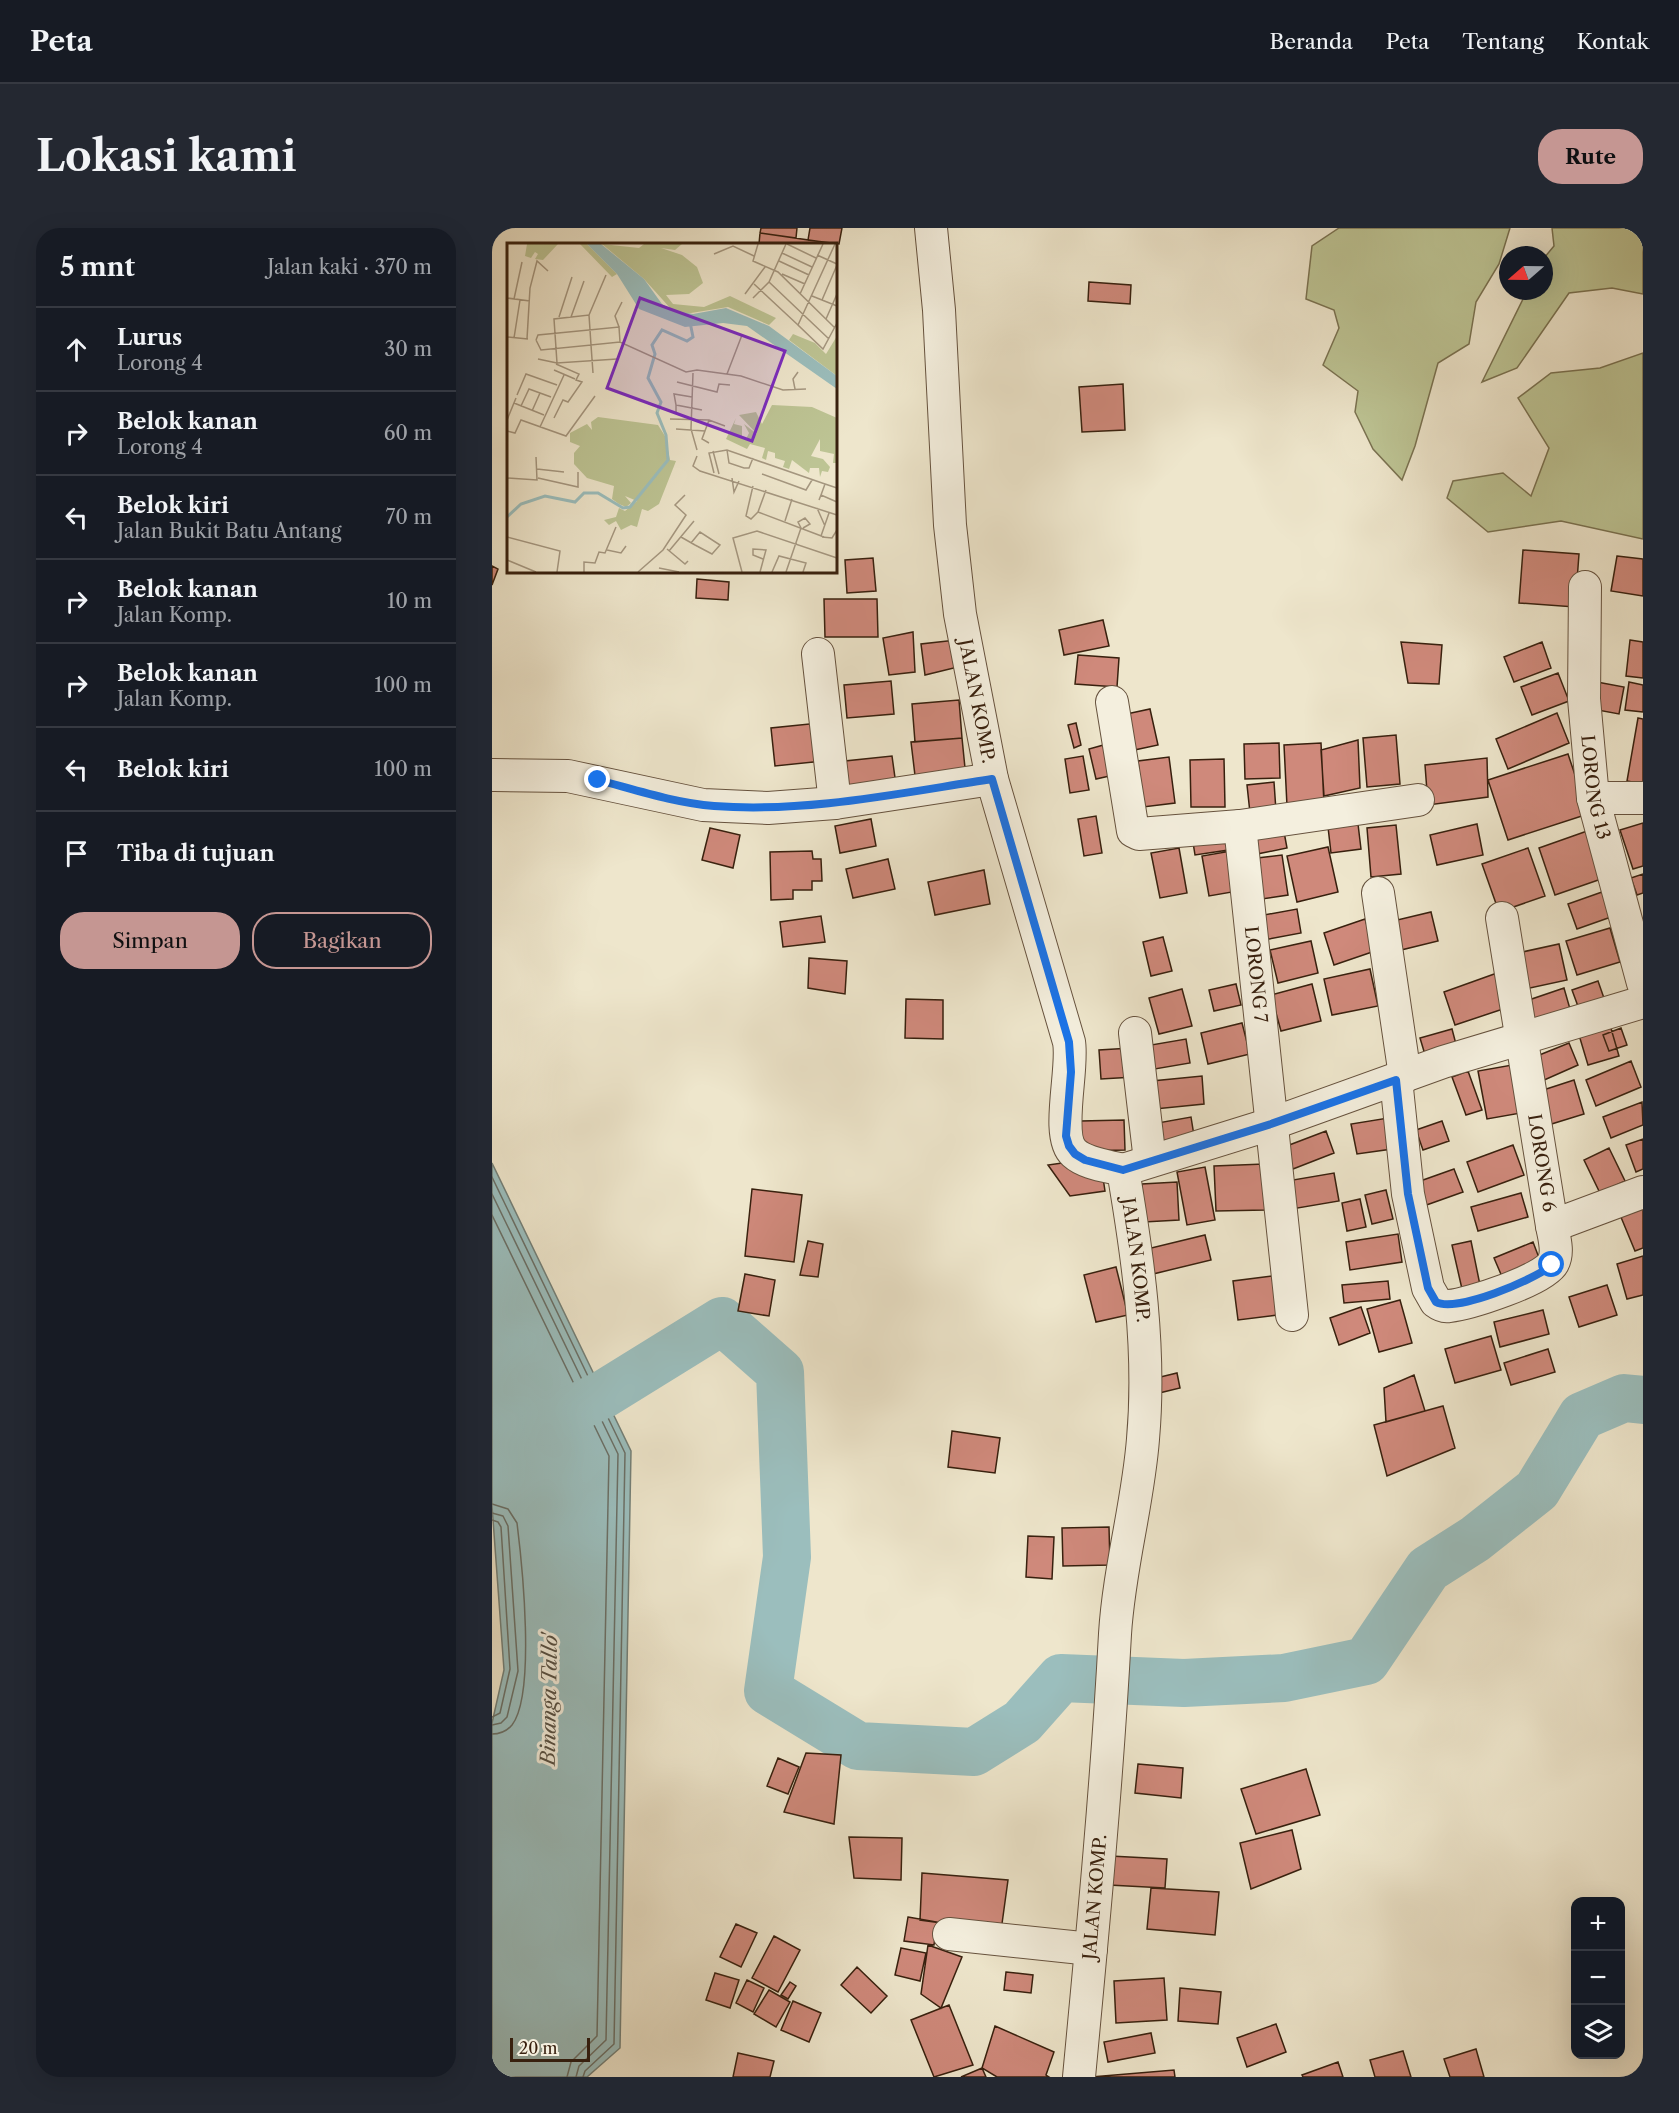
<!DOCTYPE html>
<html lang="id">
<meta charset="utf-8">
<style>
body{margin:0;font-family:"Libre Caslon Text",serif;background:#242831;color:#f1f3f6}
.controls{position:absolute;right:18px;bottom:18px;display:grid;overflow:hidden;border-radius:12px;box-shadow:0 6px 24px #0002}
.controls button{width:54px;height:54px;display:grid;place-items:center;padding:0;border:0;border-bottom:2px solid #363941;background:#171b24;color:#f1f3f6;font:30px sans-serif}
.compass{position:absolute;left:1007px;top:18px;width:54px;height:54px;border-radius:50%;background:#171b24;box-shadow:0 6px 24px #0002;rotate:250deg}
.scale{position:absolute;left:18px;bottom:15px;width:80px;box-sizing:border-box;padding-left:6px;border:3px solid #38200e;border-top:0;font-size:16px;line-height:21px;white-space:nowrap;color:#38200e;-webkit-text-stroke:4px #f4efde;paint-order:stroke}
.stop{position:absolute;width:18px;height:18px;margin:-14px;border:4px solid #1a73e8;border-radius:50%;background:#fff}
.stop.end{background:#1a73e8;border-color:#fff;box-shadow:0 2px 6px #0008}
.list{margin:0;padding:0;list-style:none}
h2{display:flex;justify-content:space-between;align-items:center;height:78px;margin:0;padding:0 24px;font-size:26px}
h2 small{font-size:20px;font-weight:400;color:#9ea1a6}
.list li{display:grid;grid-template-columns:39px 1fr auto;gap:18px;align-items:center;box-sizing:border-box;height:84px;padding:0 24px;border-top:2px solid #363941}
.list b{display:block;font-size:22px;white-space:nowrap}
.list p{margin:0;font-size:20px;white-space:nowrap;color:#9ea1a6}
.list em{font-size:20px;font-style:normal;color:#9ea1a6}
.actions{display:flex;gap:12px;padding:18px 24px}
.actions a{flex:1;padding:14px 0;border:2px solid #c59692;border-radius:24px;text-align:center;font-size:21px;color:#c59692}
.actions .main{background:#c59692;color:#111}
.icon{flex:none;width:33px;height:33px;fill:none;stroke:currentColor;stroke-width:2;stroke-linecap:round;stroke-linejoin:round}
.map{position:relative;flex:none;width:1151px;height:1849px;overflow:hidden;border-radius:24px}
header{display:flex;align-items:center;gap:36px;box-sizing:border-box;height:84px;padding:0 30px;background:#171b24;border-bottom:2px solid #363941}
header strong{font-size:28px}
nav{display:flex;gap:33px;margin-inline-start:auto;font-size:21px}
.intro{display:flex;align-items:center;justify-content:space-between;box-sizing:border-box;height:144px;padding:0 36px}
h1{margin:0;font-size:42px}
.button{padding:15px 27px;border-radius:24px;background:#c59692;color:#111;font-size:21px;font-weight:700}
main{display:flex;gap:36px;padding:0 36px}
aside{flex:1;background:#171b24;border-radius:24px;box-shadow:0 6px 24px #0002}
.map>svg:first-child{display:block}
.green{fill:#bdc494;stroke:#7a7251;stroke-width:1.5}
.water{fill:#9bbebd;stroke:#737f77;stroke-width:1.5}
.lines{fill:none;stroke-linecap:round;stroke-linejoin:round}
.shore{stroke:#6a6f66;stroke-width:1.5}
.river{stroke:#9bbebd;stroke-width:48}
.building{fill:#cf897b;stroke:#38200e;stroke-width:1.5}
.street-casing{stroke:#66523e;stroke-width:34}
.street{stroke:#f4efde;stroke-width:32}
.route{stroke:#1a73e8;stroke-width:8}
.labels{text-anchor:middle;stroke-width:6;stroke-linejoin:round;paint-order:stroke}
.street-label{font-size:18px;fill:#38200e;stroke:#f4efde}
.water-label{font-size:20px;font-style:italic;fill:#564f43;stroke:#f4efde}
.inset-river{fill:none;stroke:#9bbebd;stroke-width:3}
.inset-road{fill:none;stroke:#a59780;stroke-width:1.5}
.view{fill:#7b2cbf;fill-opacity:0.15;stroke:#7b2cbf;stroke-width:3}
.inset-edge{fill:none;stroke:#38200e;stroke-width:3}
</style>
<header>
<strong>Peta</strong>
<nav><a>Beranda</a><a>Peta</a><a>Tentang</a><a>Kontak</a></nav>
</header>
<div class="intro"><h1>Lokasi kami</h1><a class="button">Rute</a></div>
<main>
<aside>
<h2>5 mnt<small>Jalan kaki · 370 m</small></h2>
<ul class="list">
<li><svg class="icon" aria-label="ahead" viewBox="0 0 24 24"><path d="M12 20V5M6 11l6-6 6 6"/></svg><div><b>Lurus</b><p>Lorong 4</p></div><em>30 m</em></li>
<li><svg class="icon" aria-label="right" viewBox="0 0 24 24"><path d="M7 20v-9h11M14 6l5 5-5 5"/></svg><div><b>Belok kanan</b><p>Lorong 4</p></div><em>60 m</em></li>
<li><svg class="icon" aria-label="left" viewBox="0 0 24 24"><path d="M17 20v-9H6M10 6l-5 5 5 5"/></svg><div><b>Belok kiri</b><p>Jalan Bukit Batu Antang</p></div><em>70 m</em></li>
<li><svg class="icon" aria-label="right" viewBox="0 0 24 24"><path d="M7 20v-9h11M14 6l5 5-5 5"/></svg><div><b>Belok kanan</b><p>Jalan Komp.</p></div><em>10 m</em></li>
<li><svg class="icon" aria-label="right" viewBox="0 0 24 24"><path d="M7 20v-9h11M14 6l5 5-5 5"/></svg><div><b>Belok kanan</b><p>Jalan Komp.</p></div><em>100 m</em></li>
<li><svg class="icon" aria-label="left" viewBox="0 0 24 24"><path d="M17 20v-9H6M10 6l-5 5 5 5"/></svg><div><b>Belok kiri</b></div><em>100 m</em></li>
<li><svg class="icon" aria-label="arrive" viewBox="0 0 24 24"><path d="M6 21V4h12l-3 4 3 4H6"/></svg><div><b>Tiba di tujuan</b></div></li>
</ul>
<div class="actions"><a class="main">Simpan</a><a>Bagikan</a></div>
</aside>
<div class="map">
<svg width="1151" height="1849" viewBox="0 0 1151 1849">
<rect width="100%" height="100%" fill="#eee6cc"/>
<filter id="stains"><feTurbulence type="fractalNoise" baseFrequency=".00333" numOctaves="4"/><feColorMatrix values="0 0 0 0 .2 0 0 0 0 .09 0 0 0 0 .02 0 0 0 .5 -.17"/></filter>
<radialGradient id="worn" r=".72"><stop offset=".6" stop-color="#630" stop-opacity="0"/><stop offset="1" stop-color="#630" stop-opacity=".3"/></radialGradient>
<path class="green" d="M847,0h171l-11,36 -23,38 -7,42 -31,19 -23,83 -13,34 -29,-31 -18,-37 3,-21 -35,-26 16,-37 -5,-18 -28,-11 6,-53z
M1060,0h91v66l-31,-6 -43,5 -52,75 -35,14 45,-91h17v-33l10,-12z
M1151,125v186l-82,-18 -73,11 -41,-34 6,-17 50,-8 28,23 18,-48 -31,-50 33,-25 49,-5z"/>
<path class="water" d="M0,935l139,288 -11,597 -33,29h-95v-354l12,-53 -12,-164z"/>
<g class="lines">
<path class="shore" d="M0,949l133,276 -11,591 -29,27 -2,6
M0,966l126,260 -12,586 -27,26 -3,11
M0,987l117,241 -12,580 -26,26 -4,15
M0,1276l16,5 9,14c5,40 19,171 -5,202 -5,6 -12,9 -20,9
M0,1285l11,3 5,10 10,145 -11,46 -6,6 -9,2
M0,1292l6,2 3,5 9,142 -10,44 -8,4"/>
<path class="river" d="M54,1194l58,-28 118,-73 58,51 7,185 -19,134 90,55 116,6 48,-30 39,-44 123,5 100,-5 82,-17 62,-92 47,-30 62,-49 45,-74 42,-18 19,2"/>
</g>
<path class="building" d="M269,0h36l-1,10 -36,-5z
M318,0h32l-3,16 -31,-4z
M268,5l69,10v1h-70z
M597,54l42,3 -1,19 -42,-3z
M631,156l2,46 -43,2 -3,-45z
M1031,322l56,4 -4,53 -56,-4z
M1125,328l26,3v37l-32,-5z
M381,330l3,33 -29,2 -2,-33z
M0,338l6,3 -6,16z
M205,351l32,3 -1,18 -32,-2z
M332,371h53l1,38h-53z
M611,392l6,26 -45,9 -5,-25z
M421,404l2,40 -26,3 -6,-37z
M464,412l6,26 -37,9 -4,-31z
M1138,412l13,2v36l-17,-2z
M909,414l41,3 -3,39 -31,-1z
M1050,414l9,26 -37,14 -10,-25z
M586,427l41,3 -2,29 -42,-3z
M1066,445l11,28 -37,14 -11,-28z
M399,453l3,33 -47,4 -3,-33z
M1105,454l27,5 -5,27 -27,-5z
M1137,454l14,3v27l-18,-2z
M467,472l3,38 -47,4 -3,-38z
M658,481l8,36 -33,7 -8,-36z
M1065,485l12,30 -61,26 -12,-30z
M1146,490l5,1v65l-16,-3z
M327,495l4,38 -48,5 -4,-38z
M584,495l5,22 -7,3 -6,-23z
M904,507l4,49 -33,3 -4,-49z
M470,510l4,40 -50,6 -5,-42z
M866,512l2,48 -36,8 -3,-46z
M787,515l1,35 -35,1 -1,-35z
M829,515l3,61 -37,2 -3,-61z
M615,516l7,31 -18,4 -7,-30z
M1076,526l20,60 -80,26 -20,-60z
M400,528l4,29 -48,5 -3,-29z
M591,528l6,34 -19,3 -5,-34z
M677,529l6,46 -32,4 -5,-46z
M995,530l1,39 -60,8 -3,-40z
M732,531l1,48h-34l-1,-47z
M782,554l2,29 -26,2 -3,-28z
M604,588l6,37 -18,3 -6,-37z
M379,591l5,27 -36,7 -5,-27z
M790,593l5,27 -35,7 -5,-27z
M1151,595v43l-10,3 -13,-39z
M866,596l3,25 -30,4 -3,-26z
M985,596l6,31 -46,10 -7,-30z
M904,597l5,49 -30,3 -4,-49z
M218,600l30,7 -7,33 -31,-8z
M740,602l3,19 -40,6 -3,-19z
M1098,602l17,47 -52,18 -16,-47z
M836,619l10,45 -41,10 -10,-46z
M687,620l8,45 -27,5 -9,-45z
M1036,620l17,48 -46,16 -17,-48z
M320,623l1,8h8l1,22h-10v9h-19v9l-22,1 -1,-48z
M739,623l7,40 -29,5 -7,-40z
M790,627l6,40 -33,5 -6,-41z
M396,631l7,30 -42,9 -7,-29z
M492,642l6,34 -55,11 -7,-33z
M1151,646v19l-6,2 -6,-17z
M1110,664l9,25 -34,12 -9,-25z
M805,681l4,24 -43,8 -5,-24z
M939,684l7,29 -37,9 -8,-29z
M329,688l4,26 -42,5 -3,-25z
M873,691l10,32 -41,14 -10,-32z
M1118,700l10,34 -43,13 -11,-34z
M671,709l9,34 -21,5 -8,-34z
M819,713l7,32 -40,10 -8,-33z
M1067,716l8,36 -46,10 -8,-36z
M317,730l38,3 -2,33 -37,-6z
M878,741l8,37 -46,9 -8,-36z
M1005,745l12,34 -54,18 -11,-33z
M1106,753l7,20 -26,8 -7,-19z
M744,756l5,21 -27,6 -5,-21z
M820,756l9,37 -40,10 -10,-36z
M1072,760l8,28 -40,13 -9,-27z
M690,761l10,37 -33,8 -10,-36z
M414,771l37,1v39l-38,-1z
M750,795l8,31 -42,10 -7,-31z
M1118,797l9,31 -31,9 -9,-30z
M1129,800l6,17 -18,6 -6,-16z
M960,801l5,19 -31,10 -6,-20z
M694,811l4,24 -41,7 -4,-24z
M1077,815l9,22 -36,16 -10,-23z
M639,820l3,29 -33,2 -2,-29z
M1139,833l10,26 -45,19 -10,-26z
M1020,837l9,48 -34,6 -9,-48z
M976,843l14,39 -16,5 -14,-38z
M710,848l2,28 -49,5 -3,-28z
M1082,852l10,34 -39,12 -11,-33z
M1150,874l1,23 -32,13 -8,-21z
M699,889l4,25 -39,7 -4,-25z
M896,890l4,31 -35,5 -6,-30z
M632,892l1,30 -43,1 -1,-30z
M950,893l7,20 -26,9 -7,-20z
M834,903l8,22 -41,16 -9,-22z
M1151,911v30l-7,3 -10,-27z
M1021,917l11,30 -46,17 -11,-30z
M1117,920l16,33 -25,12 -16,-33z
M577,934l33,9 3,20 -35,5 -22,-31z
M772,936l1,46 -49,1 -2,-45z
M713,939l10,53 -28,5 -10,-53z
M962,941l9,23 -45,16 -9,-23z
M842,945l5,28 -53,9 -5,-28z
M685,954l2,38 -35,2 -2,-38z
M260,961l50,6 -8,67 -49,-6z
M894,962l7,29 -21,5 -7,-29z
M1029,965l7,24 -50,14 -7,-24z
M868,971l6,28 -19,4 -5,-28z
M1151,972v48l-8,3 -17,-41z
M906,1006l4,28 -52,8 -4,-28z
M713,1007l6,25 -58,14 -6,-25z
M316,1013l15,3 -5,33 -18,-2z
M979,1013l9,44 -18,4 -10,-44z
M1041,1014l8,21 -38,16 -9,-21z
M1151,1028v39l-16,4 -10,-35z
M624,1039l12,48 -32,7 -12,-47z
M253,1046l30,6 -6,36 -31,-5z
M780,1048l5,39 -39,5 -5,-39z
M896,1053l2,18 -46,4 -2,-18z
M1115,1057l10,30 -38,12 -10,-30z
M908,1072l12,43 -33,9 -12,-43z
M869,1079l9,26 -31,12 -9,-27z
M1051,1082l6,24 -49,13 -6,-25z
M999,1108l10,34 -46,13 -10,-34z
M1056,1121l7,23 -44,13 -7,-22z
M685,1145l3,15 -25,6 -3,-15z
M922,1147l11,36 -39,11 -2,-34z
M951,1178l12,42 -68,28 -13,-51z
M460,1203l48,7 -5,35 -47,-6z
M617,1299l1,38 -47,1 -1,-38z
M536,1308l26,1 -2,42 -26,-2z
M314,1525l35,2 -7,69 -50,-12z
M286,1530l21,9 -11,27 -21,-8z
M646,1536l45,4 -2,30 -46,-5z
M814,1541l14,46 -64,19 -15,-45z
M800,1602l9,39 -50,20 -11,-46z
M357,1609l53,1 -1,42 -47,-2z
M618,1628l57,3 -2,29 -56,-3z
M430,1645l86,7 -7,51 -81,-11z
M659,1660l68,4 -4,43 -68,-6z
M416,1689l29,5 -3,23 -30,-4z
M244,1696l21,9 -16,34 -21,-10z
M282,1708l26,14 -22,42 -26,-14z
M436,1717l34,12 -21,51 -20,-14z
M409,1720l25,5 -6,28 -25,-6z
M365,1739l30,29 -16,17 -30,-28z
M514,1744l27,3 -2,18 -27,-3z
M223,1745l24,7 -9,28 -24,-8z
M672,1750l3,42 -51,3 -2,-42z
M255,1752l17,8 -11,24 -17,-9z
M298,1754l6,4 -8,13 -7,-4z
M688,1760l41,4 -3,32 -40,-3z
M277,1762l21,12 -14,25 -22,-13z
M301,1773l28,12 -12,29 -28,-12z
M457,1777l24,60 -39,12 -23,-57z
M784,1796l10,28 -39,15 -10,-29z
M503,1798l59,26 -8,23 3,2h-52l-15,-9z
M659,1805l4,20 -47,9 -4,-20z
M984,1821l8,28h-34l-6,-18z
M911,1823l8,26h-36l-5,-17z
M246,1825l36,8 -4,16h-37z
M846,1834l5,15h-40l-1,-2z
M490,1840l4,9h-25z
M682,1842l1,7h-84z"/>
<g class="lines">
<defs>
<g id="street">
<path id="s1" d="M439,0l8,82 11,215 10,89 32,165 77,263c5,27 -14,94 5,111 12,11 34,13 49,17 15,88 28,179 20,269 -5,65 -24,129 -28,195 -8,148 -22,295 -36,443"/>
<path id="s2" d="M1093,359l-1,112 9,99 50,185"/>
<path d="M326,426l17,149"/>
<path id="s3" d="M620,474l21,129 6,3 101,-8 52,489"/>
<path d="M2,547l74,1 135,29 65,3 67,-5 157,-24"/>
<path d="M1101,570h50"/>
<path d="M748,598l178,-26"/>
<path d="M886,665l27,183"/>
<path id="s4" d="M1010,690l50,308 91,-34"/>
<path d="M643,805l15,128"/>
<path d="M904,851l12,115 20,94 8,14c4,3 8,5 13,4 20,-2 95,-26 104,-43 6,-11 1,-26 -1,-37"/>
<path d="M631,942l148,-46 172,-62 200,-60"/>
<path d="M457,1706l142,15"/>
</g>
</defs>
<use href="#street" class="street-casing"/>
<use href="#street" class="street"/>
</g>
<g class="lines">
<path class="route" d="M106,552c38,10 77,23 116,26 93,7 186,-13 278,-27l77,263 2,30 -5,64 3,10 6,8 10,6 38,10 148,-46 125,-44 12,114 20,94 8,14c20,11 98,-22 116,-37"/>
</g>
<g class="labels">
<g class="street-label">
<text dy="6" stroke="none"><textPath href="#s1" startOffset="476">JALAN KOMP.</textPath></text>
<text dy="6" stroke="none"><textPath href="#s2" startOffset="201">LORONG 13</textPath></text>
<text dy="6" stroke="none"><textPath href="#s3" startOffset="388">LORONG 7</textPath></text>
<text dy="6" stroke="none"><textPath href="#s4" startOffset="248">LORONG 6</textPath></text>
<text dy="6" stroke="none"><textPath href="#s1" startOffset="1086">JALAN KOMP.</textPath></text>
<text transform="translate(603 1669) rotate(-85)" y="6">JALAN KOMP.</text>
</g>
<g class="water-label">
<text transform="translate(57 1472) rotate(-89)" y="7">Binanga Tallo'</text>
</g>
</g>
<g transform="translate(15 15)">
<rect width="330" height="330" fill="#eee6cc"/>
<path d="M20,1h31l-15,16 -8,-1 3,-5 -3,-2 -4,6 -6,-2zM73,1h7l30,30 -5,3zM95,1l37,4 5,-4h38l-7,6 -14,-2 21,7 15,12 6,16 -14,11 -23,1 7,9 31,3 26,-11 46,22 -7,7 -41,-18 -43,7 -14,-5 -27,-30zM286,91l22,9 11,11 11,-18v40l-48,-36zM265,162l40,2 25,11v45h-4l1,-9 -14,-3v-12l-9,17 12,3 7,8 -2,5 -6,-1 -2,6 -1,-9h-9l-1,5 -17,-13 -3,9 -6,-2 2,-6 -10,-3v-5l-7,-2 -2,9 -4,-2 3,-10 -15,-4 -3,5 -21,-10 10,-21 -2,6 8,2v12l4,1 3,-6 -5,-9 13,10 -18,-19 17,-3 6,12zM91,174l60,8 7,11 5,24 6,1 -17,43 -11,7 -6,-2 -5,18 -6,-2 -10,5 -5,-9 -7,4 -5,-5 12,-3 3,-9 6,3 12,-10 -12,-5 6,7 -5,4 -7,-3 -7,-5 2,-13 -27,-8 -13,-14v-11l6,-7 -10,-4v-9l17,-9 5,6 -1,-8z" fill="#bdc494"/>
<path d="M80,1h14l43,35 18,25 10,6 21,4 33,-6 43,18 68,50v13l-90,-63 -24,-3 -38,4 -46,-18 -22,-35z" fill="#9bbebd"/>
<path class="inset-river" d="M0,274l14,-13 24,-8 30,6 9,-9h14l25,15 7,-1 38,-47 -2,-25 -9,-22 4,-11 -13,-24 7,-24 -3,-9 10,-15 25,11 6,-4 -3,-15"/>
<path class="inset-road" d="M251,1l-5,17 25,11 57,56M280,1l29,14M328,1l-37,81 25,24 14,-26M275,10l30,14M207,11l19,-8 21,10M310,12l20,9M272,18l30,14M275,31l23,10M262,39l60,57M247,41l44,41M238,51l20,-27M293,51l23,-50M305,53l25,10M0,55l23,3M246,55l16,-16 17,-38M7,56l8,-37M315,57l15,-35M82,72l17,-40M52,74l13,-40M64,74l13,-36M319,76l11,-25M112,84l-4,-11 7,-14M0,94l21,2M7,95l6,-38M20,96l3,-51 7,-27 11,10M29,97l2,-5 81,-8 1,15M29,97l5,10 50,-5 2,28M31,116l19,4M110,116l-60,4 -3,-44 35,-4 2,30 29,-3 66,30 11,-2 44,6 42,14 23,-1M47,127l21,9M186,130l-2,56 6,21M220,131l15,-39M170,139l40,10 2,-8 11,1M288,146l-2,-10 5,-7M10,152l9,-21 31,11M7,160l30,12M169,162l-2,-11 18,3M14,163l8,-17 22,8M25,168l8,-18M169,170v-8l26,5M47,175l9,-18 5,2 14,-20 -6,-2 3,-6 -23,-10M163,176l39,1 16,6M0,177l9,-22M202,177l-7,19 7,4M33,184l24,-52M169,186l29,2M0,188l8,2 6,-13 45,16 29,-40M220,207l2,13 15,5h5l4,-10M206,208l6,23M190,213l-4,10 7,5 137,44M30,226l27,3M207,230l-5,-20 18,-3 98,34M255,231l44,16 6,-10M0,235l30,2 -1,-23M31,235l40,9v-15M225,235l2,14 5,-11M246,243l-7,30 5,3 7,-7M259,247l-8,22 66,25M314,252l4,-11 12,4M312,257l2,-5 16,7M310,265l8,18M278,278l7,-22M294,285l-3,-6 7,-4 5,6 -7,4M314,293l8,-23M0,294l53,14 -3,21M174,294l14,8 17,9 8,-9 -20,-13 -9,11M315,294l10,1 5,-8M160,306l18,15 3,-3M100,307l14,3 5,-7M162,308l25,-30M0,317l29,12M152,325l20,4M77,329v-10l11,1 4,-11 6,1 11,-26M131,329l25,-22 23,-35 -11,-10 10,-10M235,329l-9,-34 24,-7 80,27M253,329l6,-22 -13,-1v6l10,4M265,329l7,-16 27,7 -3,9M279,329l15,-44"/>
<path class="view" d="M133,55l145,53 -33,90 -145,-53z"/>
<rect width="330" height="330" class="inset-edge"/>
</g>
<rect width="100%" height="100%" filter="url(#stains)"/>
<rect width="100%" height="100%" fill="url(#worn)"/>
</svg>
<div class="controls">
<button>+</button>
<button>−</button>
<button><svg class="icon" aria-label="layers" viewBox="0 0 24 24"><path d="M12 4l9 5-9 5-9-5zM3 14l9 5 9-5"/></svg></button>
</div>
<svg class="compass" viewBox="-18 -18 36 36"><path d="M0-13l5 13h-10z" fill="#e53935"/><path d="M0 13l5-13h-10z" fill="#9ea1a6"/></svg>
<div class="scale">20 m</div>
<div class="stop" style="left:1060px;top:1037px"></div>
<div class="stop end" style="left:106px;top:552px"></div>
</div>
</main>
